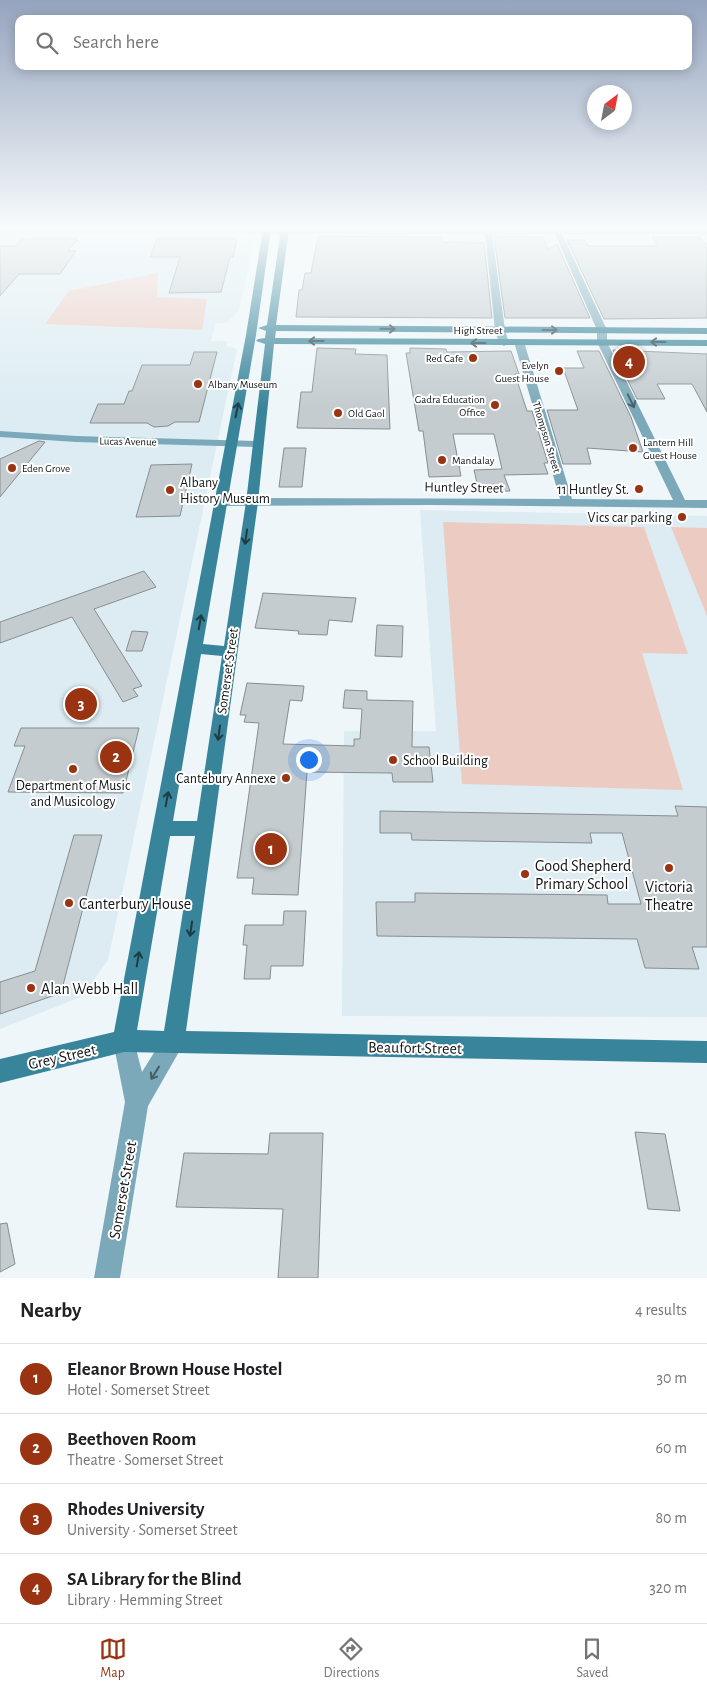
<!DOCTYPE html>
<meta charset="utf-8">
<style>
body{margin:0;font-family:"Alegreya Sans",sans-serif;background:#f2f2f2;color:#202124}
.compass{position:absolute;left:587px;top:85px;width:45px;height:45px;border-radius:50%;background:#fff;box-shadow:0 2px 12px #0003;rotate:32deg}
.you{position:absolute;left:308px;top:759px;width:18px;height:18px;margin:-12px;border:4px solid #fff;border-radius:50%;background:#1a73e8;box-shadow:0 0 0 8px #1a73e833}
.badge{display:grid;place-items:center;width:32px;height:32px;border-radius:50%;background:#9a3311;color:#fff;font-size:16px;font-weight:700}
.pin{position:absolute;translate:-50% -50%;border:2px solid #fff;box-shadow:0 1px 5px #0006}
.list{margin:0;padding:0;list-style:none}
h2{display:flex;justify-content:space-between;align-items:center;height:65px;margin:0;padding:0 20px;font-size:21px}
h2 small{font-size:16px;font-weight:400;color:#757577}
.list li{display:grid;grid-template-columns:32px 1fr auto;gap:15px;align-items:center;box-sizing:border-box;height:70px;padding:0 20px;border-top:1px solid #e0e0e0}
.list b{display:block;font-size:19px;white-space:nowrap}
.list p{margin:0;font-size:16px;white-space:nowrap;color:#757577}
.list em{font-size:16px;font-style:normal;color:#757577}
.icon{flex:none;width:28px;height:28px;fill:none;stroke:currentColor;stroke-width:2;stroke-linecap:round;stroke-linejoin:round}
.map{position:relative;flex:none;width:707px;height:1278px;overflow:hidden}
.search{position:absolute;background:#fff;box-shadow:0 2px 12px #0003;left:15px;right:15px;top:15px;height:55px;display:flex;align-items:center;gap:12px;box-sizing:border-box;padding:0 18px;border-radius:10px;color:#757577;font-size:19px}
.sheet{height:345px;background:#fff}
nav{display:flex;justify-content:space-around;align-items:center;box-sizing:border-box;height:70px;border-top:1px solid #e0e0e0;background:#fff;font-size:14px;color:#757577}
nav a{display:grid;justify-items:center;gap:2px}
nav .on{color:#9a3311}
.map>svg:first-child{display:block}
.built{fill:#dcecf2}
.green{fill:#ecccc2}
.building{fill:#c4cccf;stroke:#878e91}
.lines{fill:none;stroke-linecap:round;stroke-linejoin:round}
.street{fill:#7ba9b9;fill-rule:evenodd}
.secondary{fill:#38849a;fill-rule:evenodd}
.oneway{stroke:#1f3b44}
.oneway2{stroke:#465e67}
.poi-dot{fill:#9a3311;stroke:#fff;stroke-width:2}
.labels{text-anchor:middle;stroke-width:4;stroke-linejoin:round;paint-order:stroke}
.far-street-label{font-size:11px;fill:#121415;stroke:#fff}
.far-poi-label{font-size:11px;fill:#121415;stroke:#fff;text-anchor:start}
.poi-label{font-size:14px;fill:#121415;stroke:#fff;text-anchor:end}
.street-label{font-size:14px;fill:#121415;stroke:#fff}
.near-poi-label{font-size:16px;fill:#121415;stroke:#fff;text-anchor:start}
.near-street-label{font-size:16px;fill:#121415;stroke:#fff}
</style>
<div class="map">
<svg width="707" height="1278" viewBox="0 0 707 1278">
<rect width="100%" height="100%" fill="#eef6f9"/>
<path class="built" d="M0,229h257l-18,81 -12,13h-11l-5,18h16v5l10,3 -129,611 -25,36 -83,33z
M420,510l287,6v501l-365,-1 2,-285h92z"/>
<path class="green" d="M158,273l-1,24 50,2 -5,31 -157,-6 24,-33z
M443,522l201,5 44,127 -46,-1 41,137 -221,-6z
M671,527l36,1v88z"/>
<path class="building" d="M318,236l124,1 1,5 41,1 8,75 -196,-1 3,-27h3l3,-17h6z
M494,236l49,1 5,13 9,-6 33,74h-85z
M652,237h48l7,8v73l-103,1 -37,-79h18l3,6h70z
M22,239h56l-10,12h8l-16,23h-41l-19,22v-50h16z
M157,239h80l-4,18h-3l-9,35 -52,1 11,-36h-30z
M317,348l39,1 -1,5 32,1 3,74 -93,-1 4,-36h11z
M410,348l36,1 1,3 64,-1 8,23h-4l12,37h5l16,52h-4l4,11 -44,1 6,16 -31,1 -5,-22 28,-1 -8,-35h-41l8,42 -32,1 -6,-46h-4l-13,-78h4z
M613,350l94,4v58l-15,-28h-35l8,15h-28z
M577,351h22l32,66 12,35 -56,-4 4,16h-28l-16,-54h31l-15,-42h21z
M194,352h23l-18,70h-24l-7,4 -14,1 -7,-4h-57l8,-19h26l5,-13h3l10,-26h48z
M39,441l6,1 -45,55v-38z
M284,448h22l-4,39h-23z
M192,464l-12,52 -44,1 15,-52z
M144,571l12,16 -62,22 48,77 -9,3 5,7 -15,6 -51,-85 -72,26v-21z
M263,593l93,5 -4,24 -23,-2 -2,15 -29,-1 1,-3 -44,-3z
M377,625l26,1 -1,31 -27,-1z
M132,631l16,1 -6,19h-16z
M247,683l57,3 -2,15 -12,-1 -7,44 71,2v-7h6l2,-30 -19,-1 2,-18 22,1v9l46,1 -1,46h17l4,35h-40l-1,-9 -85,-1 -9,123 -46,-1 2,-16h-17l22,-155 -15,-1 2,-7h-6z
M21,728h118l-16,65 -115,-1 17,-46h-11z
M675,806l32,1v140h-15l7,22 -54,-1 -8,-29 -260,-3 -1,-34h39v-9l192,2 1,9h33l-19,-71h-32l2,10 -180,-3 -1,-7h-31v-22l298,5z
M74,835h28l-41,158 -61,21v-32l35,-11z
M284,911h22l-3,55h-32l-1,13h-26l3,-34h-4l2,-20h38z
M635,1132l30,2 15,77 -32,-2z
M270,1133h53l-5,145h-40l5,-69 -107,-2 8,-54 84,1z
M7,1223l8,41 -15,8v-48z"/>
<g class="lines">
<path class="street" d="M0,229l707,1v4h-145l45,96v12l78,158h22v8l-275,-3 -211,1 -6,-4 6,-4 339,1 -46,-157 5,-3 5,3 48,157 101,1 -76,-158v-12l-42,-96h-63l13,96 4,13 -5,3 -5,-3 -4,-13 -10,-96 -485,-1z
M0,431l76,5 180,5 6,3 -6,3 -180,-5 -76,-5z
M124,1030l8,3 10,39 23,-37 8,-3 8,3 3,8 -36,63 -28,172h-26l31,-176 -12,-61 3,-8z"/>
<path class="secondary" d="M263,229h8l-15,106 -53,309 21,2 22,-144 19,-158 -9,-3 2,-2 7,-1 1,-7 -8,-3 9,-3 14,-96h8l-13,96 431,3v6l-431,-3 -1,7 432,2v6l-433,-2 -16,158 -72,529 521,10v22l-583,-11 -124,31v-24l114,-27 132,-697zM201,654l21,2 -25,165h-24zM170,836h25l-31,195 -27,-1z"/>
</g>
<defs><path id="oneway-shaft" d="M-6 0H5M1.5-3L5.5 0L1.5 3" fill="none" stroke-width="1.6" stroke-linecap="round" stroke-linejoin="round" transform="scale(1.25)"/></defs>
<g class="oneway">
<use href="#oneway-shaft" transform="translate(388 329) rotate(1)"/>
<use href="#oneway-shaft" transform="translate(550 330)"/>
<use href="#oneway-shaft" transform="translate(316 341) rotate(-180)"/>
<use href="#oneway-shaft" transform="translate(658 342) rotate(-180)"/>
<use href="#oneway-shaft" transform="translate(478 343) rotate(-180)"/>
<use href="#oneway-shaft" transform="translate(237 410) rotate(-79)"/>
<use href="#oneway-shaft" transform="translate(246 537) rotate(98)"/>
<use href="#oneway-shaft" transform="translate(200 622) rotate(-80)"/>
<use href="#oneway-shaft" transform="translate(219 733) rotate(98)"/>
<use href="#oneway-shaft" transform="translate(167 799) rotate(-79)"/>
<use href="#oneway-shaft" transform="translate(191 929) rotate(98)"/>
<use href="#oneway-shaft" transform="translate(138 959) rotate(-80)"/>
</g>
<g class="oneway2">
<use href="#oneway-shaft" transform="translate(631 401) rotate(64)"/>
<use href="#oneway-shaft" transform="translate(155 1073) rotate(122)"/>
</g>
<linearGradient id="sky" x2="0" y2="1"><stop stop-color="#95a4be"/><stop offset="0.56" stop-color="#f7fbfc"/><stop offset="1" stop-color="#f7fbfc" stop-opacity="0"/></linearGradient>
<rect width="707" height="408" fill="url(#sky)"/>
<g class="poi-dot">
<circle cx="473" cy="358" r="5"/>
<circle cx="559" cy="371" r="5"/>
<circle cx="198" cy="384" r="5"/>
<circle cx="495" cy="405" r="5"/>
<circle cx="338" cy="413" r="5"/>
<circle cx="633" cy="448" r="5"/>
<circle cx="442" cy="460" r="5"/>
<circle cx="12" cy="468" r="5"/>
<circle cx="639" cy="489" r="5"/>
<circle cx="170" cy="490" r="5"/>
<circle cx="682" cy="517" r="5"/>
<circle cx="393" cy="760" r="5"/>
<circle cx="73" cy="769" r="5"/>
<circle cx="286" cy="778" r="5"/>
<circle cx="669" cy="868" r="5"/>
<circle cx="525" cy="874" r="5"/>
<circle cx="69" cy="903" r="5"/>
<circle cx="31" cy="988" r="5"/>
</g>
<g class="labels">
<g class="far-street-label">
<text x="478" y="334">High Street</text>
<text transform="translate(547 437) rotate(73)" y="4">Thompson Street</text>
<text transform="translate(128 441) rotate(1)" y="4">Lucas Avenue</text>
</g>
<g class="far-poi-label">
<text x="463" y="362" text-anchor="end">Red Cafe</text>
<text x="549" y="369" text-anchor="end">Evelyn<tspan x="549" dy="13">Guest House</tspan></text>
<text x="208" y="388">Albany Museum</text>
<text x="485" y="403" text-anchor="end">Gadra Education<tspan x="485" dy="13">Office</tspan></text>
<text x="348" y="417">Old Gaol</text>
<text x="643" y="446">Lantern Hill<tspan x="643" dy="13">Guest House</tspan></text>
<text x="452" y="464">Mandalay</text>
<text x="22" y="472">Eden Grove</text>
</g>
<g class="poi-label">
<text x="180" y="487" text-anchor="start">Albany<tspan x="180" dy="16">History Museum</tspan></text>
<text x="629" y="494">11 Huntley St.</text>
<text x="672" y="522">Vics car parking</text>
<text x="403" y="765" text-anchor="start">School Building</text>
<text x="276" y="783">Cantebury Annexe</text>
<text x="73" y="790" text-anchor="middle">Department of Music<tspan x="73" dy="16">and Musicology</tspan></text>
</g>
<g class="street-label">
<text transform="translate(464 487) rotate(1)" y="5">Huntley Street</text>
<text transform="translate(227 671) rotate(-82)" y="5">Somerset Street</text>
</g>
<g class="near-poi-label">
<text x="535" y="871">Good Shepherd<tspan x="535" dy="18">Primary School</tspan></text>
<text x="669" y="892" text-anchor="middle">Victoria<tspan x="669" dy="18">Theatre</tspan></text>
<text x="79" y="909">Canterbury House</text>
<text x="41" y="994">Alan Webb Hall</text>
</g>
<g class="near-street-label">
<text transform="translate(415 1047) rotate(1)" y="6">Beaufort Street</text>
<text transform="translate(62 1056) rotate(-13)" y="6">Grey Street</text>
<text transform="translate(122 1190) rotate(-80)" y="6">Somerset Street</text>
</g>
</g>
</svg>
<svg class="compass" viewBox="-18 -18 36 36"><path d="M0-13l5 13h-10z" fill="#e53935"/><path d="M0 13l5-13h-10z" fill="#757577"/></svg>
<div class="you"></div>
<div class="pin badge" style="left:271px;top:849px">1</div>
<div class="pin badge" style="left:116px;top:757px">2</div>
<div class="pin badge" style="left:81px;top:704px">3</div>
<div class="pin badge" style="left:629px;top:362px">4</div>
<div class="search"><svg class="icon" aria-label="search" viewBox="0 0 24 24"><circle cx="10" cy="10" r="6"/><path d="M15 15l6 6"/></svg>Search here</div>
</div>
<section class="sheet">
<h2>Nearby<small>4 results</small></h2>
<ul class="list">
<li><span class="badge">1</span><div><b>Eleanor Brown House Hostel</b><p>Hotel · Somerset Street</p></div><em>30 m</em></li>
<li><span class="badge">2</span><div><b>Beethoven Room</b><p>Theatre · Somerset Street</p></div><em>60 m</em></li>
<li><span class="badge">3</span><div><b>Rhodes University</b><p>University · Somerset Street</p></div><em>80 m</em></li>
<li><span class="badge">4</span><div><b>SA Library for the Blind</b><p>Library · Hemming Street</p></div><em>320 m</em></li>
</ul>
</section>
<nav>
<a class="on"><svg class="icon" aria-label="map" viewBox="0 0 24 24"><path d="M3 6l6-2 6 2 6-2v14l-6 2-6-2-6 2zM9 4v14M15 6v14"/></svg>Map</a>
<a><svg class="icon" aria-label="directions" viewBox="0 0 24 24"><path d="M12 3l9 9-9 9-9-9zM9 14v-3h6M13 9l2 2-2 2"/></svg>Directions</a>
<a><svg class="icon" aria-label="saved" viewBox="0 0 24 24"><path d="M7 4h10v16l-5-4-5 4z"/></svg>Saved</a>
</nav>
